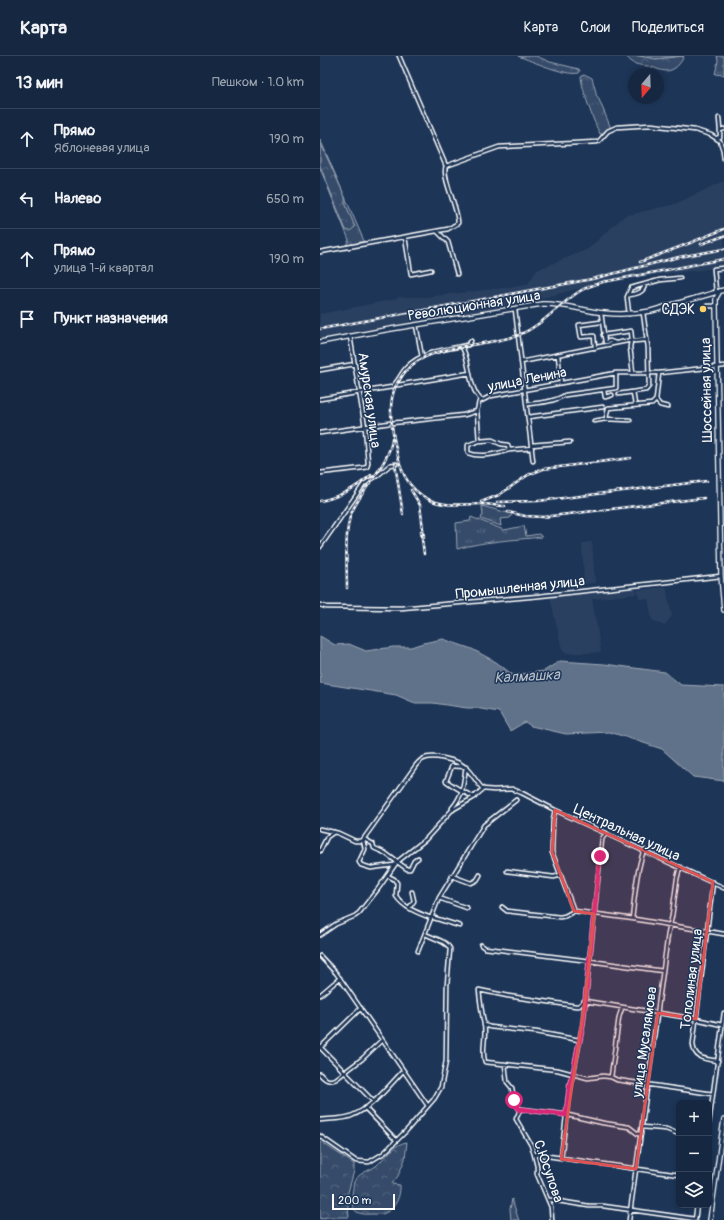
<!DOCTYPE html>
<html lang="ru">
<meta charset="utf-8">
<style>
body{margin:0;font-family:Pangolin,sans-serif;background:#23344c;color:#f1f3f6}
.controls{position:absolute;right:12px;bottom:12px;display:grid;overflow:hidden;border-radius:6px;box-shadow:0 2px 6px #0003}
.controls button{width:36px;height:36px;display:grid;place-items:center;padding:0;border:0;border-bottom:1px solid #35445a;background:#162841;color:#f1f3f6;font:20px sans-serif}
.compass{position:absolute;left:308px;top:12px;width:36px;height:36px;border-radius:50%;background:#162841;box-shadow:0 2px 6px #0003;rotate:199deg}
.scale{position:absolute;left:12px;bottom:10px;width:63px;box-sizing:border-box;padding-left:4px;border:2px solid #fff;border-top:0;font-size:11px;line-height:14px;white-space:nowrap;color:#fff;-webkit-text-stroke:3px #1d3557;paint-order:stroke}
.stop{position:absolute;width:12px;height:12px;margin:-9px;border:3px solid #db2777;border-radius:50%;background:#fff}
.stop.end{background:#db2777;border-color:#fff;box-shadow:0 1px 4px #0008}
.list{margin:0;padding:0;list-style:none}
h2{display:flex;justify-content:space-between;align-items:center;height:52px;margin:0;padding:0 16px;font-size:17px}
h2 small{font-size:13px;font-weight:400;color:#9ea6b1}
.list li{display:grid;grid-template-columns:26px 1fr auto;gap:12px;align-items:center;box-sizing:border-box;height:60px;padding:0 16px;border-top:1px solid #35445a}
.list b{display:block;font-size:15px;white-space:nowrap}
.list p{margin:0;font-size:13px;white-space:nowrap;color:#9ea6b1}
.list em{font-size:13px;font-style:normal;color:#9ea6b1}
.icon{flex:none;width:22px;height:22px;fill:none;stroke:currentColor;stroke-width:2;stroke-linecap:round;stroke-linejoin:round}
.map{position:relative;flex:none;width:404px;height:1164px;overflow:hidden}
header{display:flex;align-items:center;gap:24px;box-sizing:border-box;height:56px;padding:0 20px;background:#162841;border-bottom:1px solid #35445a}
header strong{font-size:19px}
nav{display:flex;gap:22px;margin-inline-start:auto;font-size:14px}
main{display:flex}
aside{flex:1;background:#162841}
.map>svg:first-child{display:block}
.built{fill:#2a4161}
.grass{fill:url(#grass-tufts);stroke:#9aa5b4}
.forest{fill:url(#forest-crowns);stroke:#9aa5b4}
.water{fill:#617289;stroke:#a0aab8}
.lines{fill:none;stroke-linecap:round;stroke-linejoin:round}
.street-casing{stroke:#fff;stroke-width:5.5}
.secondary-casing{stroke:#fff;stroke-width:6}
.street{stroke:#1d3557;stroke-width:2.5}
.secondary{stroke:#1d3557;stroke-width:3.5}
.rail-casing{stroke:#fff;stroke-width:2.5}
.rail{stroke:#1d3557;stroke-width:1;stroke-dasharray:3;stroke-linecap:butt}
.route{stroke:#db2777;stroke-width:5}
.marked{fill:#de5353;fill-opacity:0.2;stroke:#de5353;stroke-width:3;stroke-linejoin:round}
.poi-dot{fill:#ffd166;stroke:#1d3557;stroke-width:1.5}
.labels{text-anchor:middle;stroke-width:3;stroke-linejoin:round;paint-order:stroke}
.street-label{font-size:14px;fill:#fff;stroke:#1d3557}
.poi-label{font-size:14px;fill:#fff;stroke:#1d3557;text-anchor:end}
.water-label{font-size:15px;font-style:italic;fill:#b8c0ca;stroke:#1d3557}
</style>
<header>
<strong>Карта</strong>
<nav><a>Карта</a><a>Слои</a><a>Поделиться</a></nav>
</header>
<main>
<aside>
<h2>13 мин<small>Пешком · 1.0 km</small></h2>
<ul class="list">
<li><svg class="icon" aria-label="ahead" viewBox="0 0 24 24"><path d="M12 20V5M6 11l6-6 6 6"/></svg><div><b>Прямо</b><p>Яблоневая улица</p></div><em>190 m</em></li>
<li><svg class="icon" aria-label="left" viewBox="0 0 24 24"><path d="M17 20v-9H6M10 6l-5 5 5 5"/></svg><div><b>Налево</b></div><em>650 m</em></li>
<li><svg class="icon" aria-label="ahead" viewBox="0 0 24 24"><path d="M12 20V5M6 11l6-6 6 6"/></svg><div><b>Прямо</b><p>улица 1-й квартал</p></div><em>190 m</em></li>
<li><svg class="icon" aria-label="arrive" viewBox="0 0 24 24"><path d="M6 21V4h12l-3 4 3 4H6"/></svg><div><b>Пункт назначения</b></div></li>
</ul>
</aside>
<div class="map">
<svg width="404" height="1164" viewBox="0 0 404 1164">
<defs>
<pattern id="grass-tufts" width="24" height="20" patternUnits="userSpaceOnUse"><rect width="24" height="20" fill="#364b69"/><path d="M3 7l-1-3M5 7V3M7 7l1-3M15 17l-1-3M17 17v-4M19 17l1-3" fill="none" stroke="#546680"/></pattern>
<pattern id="forest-crowns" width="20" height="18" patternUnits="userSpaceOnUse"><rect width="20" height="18" fill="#364b69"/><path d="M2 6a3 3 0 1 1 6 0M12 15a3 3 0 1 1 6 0" fill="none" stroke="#546680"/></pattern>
</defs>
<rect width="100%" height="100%" fill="#1d3557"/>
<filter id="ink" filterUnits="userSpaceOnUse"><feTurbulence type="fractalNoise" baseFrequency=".025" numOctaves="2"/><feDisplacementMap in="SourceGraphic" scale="8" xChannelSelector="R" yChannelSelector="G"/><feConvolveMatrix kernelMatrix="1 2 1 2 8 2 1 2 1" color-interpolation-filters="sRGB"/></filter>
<g filter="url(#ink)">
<path class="built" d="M404,125v86l-115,14 -95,24 -194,36v-27l76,-15 2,-2h28l101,-12 10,-15 51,-21 36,-33 51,-12z
M272,486l3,41 -11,1 -2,-41z
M346,531l6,29 -8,10 -12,-6 -4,-21h-9l-2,-9z
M316,533v5l-44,5 9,53 -15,1h-21l-3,-3 -12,-53z"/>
<path class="grass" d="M319,0h45l-28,3z
M397,0h7v19l-9,-1 3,-13z
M0,83l44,102 -10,3 -8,1 3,-5 -29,-72z
M162,450l30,8 -2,4 -10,1 1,7 -20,-7 1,-3h1z
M151,461l33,13 20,-4 2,10 13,-2 3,3c-28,3 -58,4 -85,12l-1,-26 14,-2z"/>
<path class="forest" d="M198,0h18l14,6 29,7 1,2 -1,2c-14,3 -47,-12 -61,-17z
M306,0h13l17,3 28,-3c-3,7 -9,15 -18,15 -6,0 -12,-4 -18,-5 -10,-1 -15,-1 -22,-10z
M264,18l8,4 4,14v3l2,2 12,29v3l-6,5h-4c-6,-11 -19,-47 -19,-58z
M0,86l25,55v6l10,24 -5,4 -4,-1 -26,-64z
M0,1085l34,23v7l-7,25 2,21h-22l-7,2z
M87,1086l-2,17 -7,17 -6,8 8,1c1,11 -5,24 -15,28 -3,2 -9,1 -12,1 -17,1 -22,-2 -21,-20 1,-4 1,-9 2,-12 4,-9 15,-11 22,-16 9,-8 19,-23 31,-24z
M192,1143l6,19 1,2h-8l-1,-11z"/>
<path class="water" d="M0,580l15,9 14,-1 17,7 27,-4h18l12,-4 20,-4 29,10 24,13 17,13 31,-4 16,-10 44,3 61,8 16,13 43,2v94l-31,-4 -31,-28 -52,-17 -44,2 -35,-8 -6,-4 -15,9 -11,-19 -24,-4h-8l-34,-5h-18l-19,-8 -76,-12z"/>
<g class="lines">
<defs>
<path id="street" d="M79,0l47,110
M399,62l1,12
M397,82l3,-1v-7l4,-1
M126,110l53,-19 98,-5 2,-1 9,-10 9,-4 34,-2 44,5 16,5 9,6 3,9 1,9
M117,175l11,11 9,32
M85,181l6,37 20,-4
M0,196l128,-23 10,-6c0,-15 -17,-47 -12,-57
M396,236l-2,-23 10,-1
M308,239c8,-1 16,-2 17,-11
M387,250h9
M195,253l18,152
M281,257l4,29 5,-1 5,2
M309,258l-2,-17 4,-9 29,-8 20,-2
M96,269l6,32
M312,284l2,1 12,-1
M311,285l-1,6 3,26
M275,292l-1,-12 -13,1 -2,-12 22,-3
M143,293c8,16 5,38 18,51
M238,299l3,28
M201,306l111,-22 -1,-9 -28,4
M0,314l35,-6
M78,329l72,-12
M284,334l1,7 7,-2
M313,336l2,13
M299,338l27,-4 3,-4 -1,-39 -5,-34
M0,343l72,-12c6,-5 9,-14 15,-20 15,-16 41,-18 61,-22l3,-4
M336,344l4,5 8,2
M207,348c12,-1 27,-2 38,-9l51,-7v-15
M157,355l2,30 13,-1 9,4 7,1 1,5 23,-2
M208,361l75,-10
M286,363l24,1
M274,365l12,-2 2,-11 44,-4 4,-4 3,-27
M0,377l70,-10 12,-1 62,-7 13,-4 2,-9 12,-6 125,-23h43l65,-7
M159,385l-11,4v8c12,5 30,1 41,-3
M211,389l39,-3
M0,417l43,-5 4,-1 1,-4 -3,-36 -15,-91
M0,491l44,-63 13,-8 13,-11 6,-1
M0,549l6,2 75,1 138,-12 182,-20
M163,733l11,1 18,-1 10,4 33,17 169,78
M133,754l-1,-2c12,-14 11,-24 14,-41l-14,-1 -6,15c9,6 19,13 29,16
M235,754l-2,10 -1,32 22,59
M0,773l18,4 17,8h7l52,-73c2,-3 5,-7 9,-9 9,-5 34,1 42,8 7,6 11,15 18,22
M44,783l9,5 1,4 11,5 22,16h3l4,-8 4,-3
M43,784l2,9 -6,13 2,3 10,3 23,-3
M0,795l7,-14 7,-5
M187,815l47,6 7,-2
M68,820l6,3 3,4 -1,13c8,12 22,17 35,22
M132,820l19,7 6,-3 3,-5
M393,826l-20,162c1,15 12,15 25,17
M119,842l28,10
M182,851l5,4 53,6 5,-1 9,-5 60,8 90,15
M89,852l5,-7 -2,-9
M111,861l29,9
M312,863c3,-23 4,-47 12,-69
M0,879l16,-11 19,-8 4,-3 19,-24 19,-27 29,-23 26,-29 21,-12 10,-9
M161,889l4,3 105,13 73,10
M98,895l21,-53 45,-73 32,-25
M0,900l16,17 12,17 80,116
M0,939l20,-17
M265,944l-6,6h-3l-68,-10 -29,-6c1,11 3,23 5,34 3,13 -3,25 1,38l73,8 30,8 15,-2 8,1 6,3 96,14
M265,945l111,18 26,6
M164,969l6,2 46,5 43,8
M0,991l53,54
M0,992l41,-40
M185,1008l2,18 5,6 2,12 6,10 -4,9 15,26 3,9 3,12v8l14,33 1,13
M0,1018c5,6 9,8 16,5l26,-20 20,-19
M291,1021l8,-60 3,-9
M45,1052l31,32
M199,1054l2,-1 47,6 35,8 26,4 9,7h3
M0,1064c10,-2 22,0 31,-4 21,-8 37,-29 52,-45
M389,1067l15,-110
M322,1071l24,2 13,5
M0,1080l36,25 13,1 15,-9 23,-23 27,-31 7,-12 5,-26 1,-76 3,-36c-3,-8 -17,-11 -25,-15
M214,1098l145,21
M241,1103l9,-76 3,-8 10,-52 19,-184 4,-6
M228,1144h4l37,6h14l92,13
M309,1164l39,-286 4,-18 5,-37 3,-12
M375,1164l2,-15"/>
<path id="secondary" d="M400,235l-4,7v8l5,270 3,34
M0,286l65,-12 157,-26c21,-1 41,7 62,9 16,2 31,1 47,-2l73,-21
M390,1164l14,-101"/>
</defs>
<use href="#street" class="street-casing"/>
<use href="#secondary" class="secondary-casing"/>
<use href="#street" class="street"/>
<use href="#secondary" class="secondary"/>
<defs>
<path id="rail" d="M381,188l23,-8
M365,189l39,-16
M320,206l50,-19
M283,226l121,-23
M0,273l272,-50 87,-22 45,-8
M75,408l8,50
M91,434l9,15 4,32
M0,445c20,-4 36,-13 51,-26
M161,446l18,-7 29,-20 15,-6 88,-11
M177,446l41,-1 169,-20
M185,450c-8,0 -16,-2 -24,-2 -17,0 -35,3 -51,-4 -25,-12 -30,-32 -35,-56 -6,-30 -9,-57 17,-79 21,-17 57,-19 83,-24 8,-2 16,-3 24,-6 25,-11 39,-30 61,-44 8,-5 17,-7 26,-10
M188,456l17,4 18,1 161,-19
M101,475l3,23
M27,532c0,-21 -3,-55 4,-74 9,-23 40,-52 41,-76"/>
</defs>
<use href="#rail" class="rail-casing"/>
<use href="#rail" class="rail"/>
</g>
</g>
<g class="lines" filter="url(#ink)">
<path class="route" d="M194,1044l5,10 2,-1 45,6 4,-32 3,-9 10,-51 17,-167"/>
</g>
<path class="marked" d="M235,754l158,72 -17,137 -38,-6 -22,156 -75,-10 24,-158 9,-87 -20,-3 -22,-59z"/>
<circle class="poi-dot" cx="383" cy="253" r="4"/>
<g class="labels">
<g class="street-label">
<text transform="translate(154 249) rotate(-9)" y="5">Революционная улица</text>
<text transform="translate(207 323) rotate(-11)" y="5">улица Ленина</text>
<text transform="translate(386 334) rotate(-91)" y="5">Шоссейная улица</text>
<text transform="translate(50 344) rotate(82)" y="5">Амурская улица</text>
<text transform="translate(200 531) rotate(-6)" y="5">Промышленная улица</text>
<text transform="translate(307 776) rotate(25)" y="5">Центральная улица</text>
<text transform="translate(371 923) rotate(-83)" y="5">Тополиная улица</text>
<text transform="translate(324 986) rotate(-82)" y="5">улица Мусалямова</text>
<text transform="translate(229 1115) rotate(71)" y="5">С.Юсупова</text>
</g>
<g class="poi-label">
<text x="375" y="258">СДЭК</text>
</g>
<g class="water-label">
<text transform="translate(207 620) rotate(-3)" y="5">Калмашка</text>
</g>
</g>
</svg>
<div class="controls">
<button>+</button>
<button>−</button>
<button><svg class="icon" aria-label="layers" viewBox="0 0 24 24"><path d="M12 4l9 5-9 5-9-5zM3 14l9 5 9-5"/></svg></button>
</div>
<svg class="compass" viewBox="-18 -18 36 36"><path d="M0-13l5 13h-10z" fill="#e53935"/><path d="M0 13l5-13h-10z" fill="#9ea6b1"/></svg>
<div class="scale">200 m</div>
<div class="stop" style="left:194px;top:1044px"></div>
<div class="stop end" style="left:280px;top:800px"></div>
</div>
</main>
